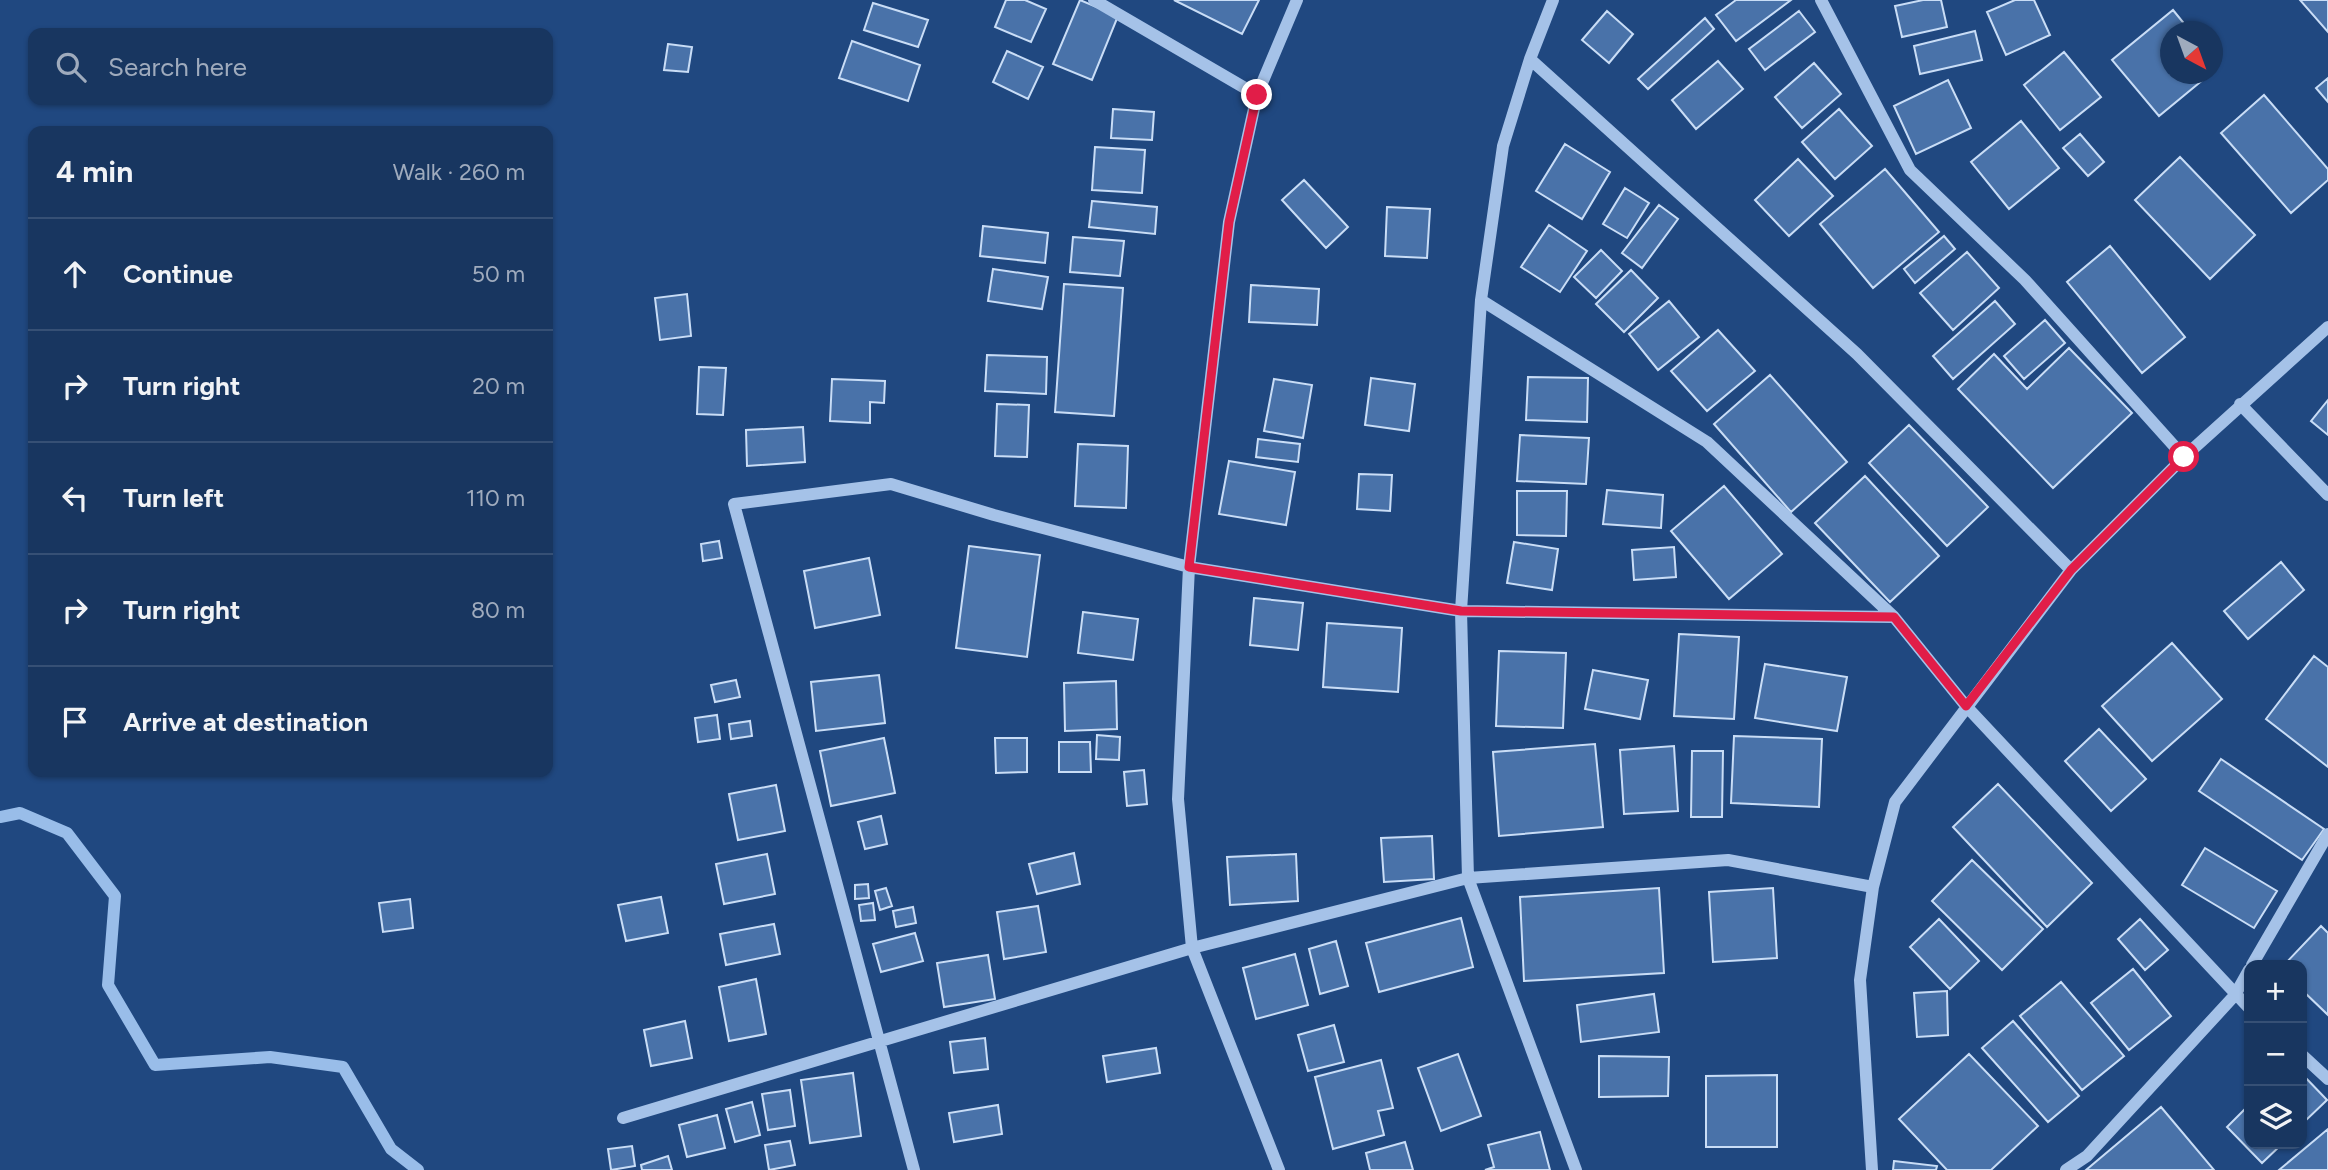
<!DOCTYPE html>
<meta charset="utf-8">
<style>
body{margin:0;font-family:Figtree,sans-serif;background:#254169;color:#f1f3f6}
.controls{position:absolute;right:21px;bottom:21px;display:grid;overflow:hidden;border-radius:14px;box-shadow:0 2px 5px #0004}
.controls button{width:63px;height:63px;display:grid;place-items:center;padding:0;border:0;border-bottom:2px solid #365075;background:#183660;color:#f1f3f6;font:35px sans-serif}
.compass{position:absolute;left:2160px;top:21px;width:63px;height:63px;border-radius:50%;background:#183660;box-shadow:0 2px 5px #0004;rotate:139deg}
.stop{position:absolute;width:21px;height:21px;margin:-16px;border:5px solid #e11d48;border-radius:50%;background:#fff}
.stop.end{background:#e11d48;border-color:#fff;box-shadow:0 2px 7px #0008}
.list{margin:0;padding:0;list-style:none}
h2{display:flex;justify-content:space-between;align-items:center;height:91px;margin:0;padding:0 28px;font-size:30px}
h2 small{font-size:23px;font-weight:400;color:#9fabbd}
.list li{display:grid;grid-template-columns:46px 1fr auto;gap:21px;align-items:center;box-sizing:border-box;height:112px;padding:0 28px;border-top:2px solid #365075}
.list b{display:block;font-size:26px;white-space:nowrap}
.list em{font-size:23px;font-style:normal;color:#9fabbd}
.icon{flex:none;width:38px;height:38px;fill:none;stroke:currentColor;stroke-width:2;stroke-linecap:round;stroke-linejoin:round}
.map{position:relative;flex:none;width:2328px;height:1170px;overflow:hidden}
.search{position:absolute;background:#183660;box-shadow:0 2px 5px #0004;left:28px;top:28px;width:525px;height:77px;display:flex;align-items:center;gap:18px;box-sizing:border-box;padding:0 24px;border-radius:14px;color:#9fabbd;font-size:26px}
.panel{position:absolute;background:#183660;box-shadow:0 2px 5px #0004;left:28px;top:126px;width:525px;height:651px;border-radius:14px}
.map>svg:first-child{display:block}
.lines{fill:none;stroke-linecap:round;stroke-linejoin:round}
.stream{stroke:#99bde9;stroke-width:12}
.building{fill:#4972a9;stroke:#c9ddf6;stroke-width:2}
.minor{stroke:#a5c2e8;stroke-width:12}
.route{stroke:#e11d48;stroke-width:9}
</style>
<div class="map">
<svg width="2328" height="1170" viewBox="0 0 2328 1170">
<rect width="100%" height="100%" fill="#204880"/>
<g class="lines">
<path class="stream" d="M0,817l20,-4 47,20 48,63 -7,89 47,80 115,-8 73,10 48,82 27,21"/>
</g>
<path class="building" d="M1006,0h19l21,9 -15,33 -36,-15z
M1080,0l38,16 -26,64 -39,-16z
M1174,0h85l-17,34z
M1736,0h55l-55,41 -20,-26z
M1923,0h18l6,27 -45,10 -7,-31z
M2015,0h19l16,35 -44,20 -19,-43z
M2300,0h28v32z
M873,3l55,17 -10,27 -54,-17z
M2173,10l18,22h-21v42h40l-51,42 -47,-56z
M1607,11l26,23 -24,29 -27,-23z
M1799,11l16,21 -50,38 -16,-21z
M1705,18l9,11 -66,60 -10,-10z
M1975,31l7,29 -62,14 -6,-28z
M852,41l68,24 -12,36 -69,-23z
M668,44l24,3 -4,25 -24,-2z
M1007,51l36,16 -15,32 -35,-17z
M2064,52l37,45 -41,33 -36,-45z
M1718,61l25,28 -47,40 -24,-29z
M1814,63l27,31 -39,34 -27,-31z
M2328,78v24l-12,-14z
M1948,80l23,48 -55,26 -22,-48z
M2264,95l64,74v11l-37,33 -70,-80z
M1113,109l41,3 -2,28 -41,-2z
M1839,109l33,37 -37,33 -33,-37z
M2021,121l38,47 -50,41 -38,-47z
M2080,134l24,28 -16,14 -25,-28z
M1565,144l45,28 -28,47 -46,-28z
M1095,147l50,3 -3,43 -50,-3z
M2180,157l75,78 -45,44 -75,-79z
M1798,159l35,37 -44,40 -34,-36z
M1885,169l54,63 -66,56 -53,-64z
M1304,180l44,47 -22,21 -44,-48z
M1625,188l24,15 -22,35 -24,-14z
M1092,201l65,6 -2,27 -66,-7z
M1659,205l19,14 -36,49 -20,-15z
M1387,207l43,2 -3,49 -42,-2z
M1549,225l38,26 -27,41 -39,-25z
M983,226l65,7 -3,30 -65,-7z
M1944,236l11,13 -40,34 -11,-14z
M1073,237l51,4 -4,35 -50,-4z
M2110,246l75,91 -43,36 -75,-91z
M1601,250l21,21 -26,27 -22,-21z
M1967,252l32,36 -46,42 -33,-37z
M993,269l55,8 -6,32 -54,-8z
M1631,270l27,28 -34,34 -28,-28z
M1064,284l59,4 -9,128 -59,-4z
M1251,285l68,4 -2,36 -68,-3z
M687,294l4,42 -31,4 -5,-42z
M1669,301l30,36 -41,33 -29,-36z
M1995,301l20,23 -62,55 -20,-23z
M2045,320l20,23 -41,36 -20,-23z
M1718,330l37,41 -48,40 -36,-40z
M2069,348l63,65 -79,75 -95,-99 36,-35 33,35z
M987,355l60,2 -1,37 -61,-3z
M699,367l27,1 -3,47 -26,-1z
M1770,375l77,87 -56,50 -77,-88z
M1528,377l60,1 -1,44 -61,-2z
M1371,378l44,6 -6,47 -44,-6z
M832,379l53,2 -1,22 -14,-1v21l-40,-2z
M1274,379l38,6 -9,53 -39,-7z
M2328,400v35l-17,-14z
M997,404l32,1 -2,52 -32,-1z
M1909,425l79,82 -41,39 -78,-83z
M803,427l2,35 -58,4 -1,-36z
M1520,435l69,3 -3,46 -69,-3z
M1258,439l42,5 -2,18 -42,-5z
M1078,444l50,2 -2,62 -51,-2z
M1229,461l66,11 -9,53 -67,-11z
M1359,474l33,1 -2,36 -33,-2z
M1865,476l74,80 -49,46 -75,-79z
M1724,486l58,68 -53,45 -58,-68z
M1607,490l56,5 -2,33 -58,-4z
M1517,491h50l-1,45 -49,-1z
M719,541l3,17 -19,3 -2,-17z
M1514,542l44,7 -6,41 -45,-7z
M969,546l71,9 -13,102 -71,-9z
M1674,547l2,30 -42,3 -2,-30z
M869,558l11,57 -65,13 -11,-57z
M2281,562l23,28 -56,49 -24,-28z
M1254,598l49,5 -5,47 -48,-5z
M1083,612l55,7 -5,41 -55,-7z
M1327,623l75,5 -4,64 -75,-5z
M1679,634l60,3 -5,82 -60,-3z
M2172,643l50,56 -70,62 -50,-55z
M1499,651l67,2 -3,75 -67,-2z
M2314,656l14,11v100l-62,-48z
M1765,664l82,13 -10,54 -82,-13z
M1593,670l55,10 -8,39 -55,-10z
M879,675l6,48 -69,8 -5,-49z
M736,680l4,17 -25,5 -4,-17z
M1116,681l1,48 -52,2 -1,-48z
M717,715l3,24 -22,3 -3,-24z
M750,721l2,15 -21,3 -2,-15z
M2099,729l47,50 -35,32 -46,-50z
M1097,735l23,2 -1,23 -23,-1z
M1734,736l88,3 -3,68 -88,-4z
M884,738l11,55 -64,13 -11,-55z
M995,738h32v34l-31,1z
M1059,742h31l1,30h-32z
M1595,744l8,83 -104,9 -6,-84z
M1674,746l4,65 -54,3 -4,-64z
M1692,751h31l-1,66h-31z
M2221,759l103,70 -22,31 -103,-69z
M1144,770l3,34 -20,2 -3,-34z
M1998,784l94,99 -45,44 -94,-100z
M776,785l9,46 -47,9 -9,-46z
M881,816l6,28 -22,5 -7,-27z
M1432,836l2,43 -50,3 -3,-44z
M2205,848l72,43 -23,37 -72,-43z
M1074,853l6,31 -43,10 -8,-30z
M767,854l8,40 -51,10 -8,-40z
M1296,854l2,47 -68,4 -3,-48z
M1972,860l71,69 -41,41 -70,-69z
M868,884l1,14 -14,1v-14z
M886,888l6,18 -12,4 -5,-19z
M1659,888l5,85 -140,8 -4,-84z
M1773,888l4,70 -64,4 -4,-70z
M661,897l7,36 -42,8 -8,-36z
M410,899l3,29 -30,4 -4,-29z
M873,903l2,17 -14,1 -2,-16z
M1038,906l8,46 -42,7 -7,-47z
M913,907l3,16 -20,4 -3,-16z
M1461,918l12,49 -94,25 -13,-49z
M1939,919l40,42 -29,28 -40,-42z
M2140,919l28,31 -23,20 -27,-31z
M774,924l6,30 -54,11 -6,-31z
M2321,926l7,7v82l-26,-25v-25h-18z
M915,933l8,28 -42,11 -8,-28z
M1336,941l12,45 -28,8 -11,-45z
M1295,954l13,51 -52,14 -13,-51z
M988,955l7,44 -51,8 -7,-44z
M2133,969l38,47 -42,34 -38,-47z
M756,979l10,55 -37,7 -10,-54z
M2061,982l63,74 -42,34 -62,-74z
M1947,991l1,44 -31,2 -3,-44z
M1654,994l5,38 -78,10 -4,-37z
M685,1021l7,37 -41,8 -7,-36z
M2013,1021l66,75 -31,26 -66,-74z
M1334,1025l10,37 -36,9 -10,-36z
M985,1038l3,31 -34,4 -4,-31z
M1156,1048l4,25 -53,9 -4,-26z
M1458,1054l23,62 -40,15 -23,-63z
M1969,1054l69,72 -47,44h-44l-48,-51z
M1599,1056l70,1 -1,39 -69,1z
M1381,1060l12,48 -15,3 6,24 -51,14 -18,-72z
M853,1073l8,63 -51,7 -9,-63z
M2302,1074l25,26 -25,24z
M1777,1075v72h-71v-71z
M790,1090l5,36 -27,4 -6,-36z
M752,1102l8,33 -25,7 -9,-33z
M998,1105l4,29 -48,8 -5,-29z
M2249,1105v39h33l-20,19 -35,-36z
M2161,1107l53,63h-128z
M717,1115l8,33 -38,9 -8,-32z
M2328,1129v41h-49z
M1540,1132l10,38h-65l9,-3 -6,-22z
M790,1141l5,24 -26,5 -4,-25z
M1405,1142l8,28h-43l-4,-17z
M632,1146l3,20 -24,4 -3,-21z
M668,1156l4,14h-30l-1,-5z
M1894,1161l43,5 -1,4h-43z"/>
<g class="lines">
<path class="minor" d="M1094,0l163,95
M1553,0l-23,59 -27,87 -22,154 -20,311 7,267 108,292
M1821,0l89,170 115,110 159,177
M1530,59l327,295 214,216
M1481,300l226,142 187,175
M2240,404l88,91
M2252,965l76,-131
M2302,1055l26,24
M623,1118l569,-170 276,-70 260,-18 145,27
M914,1170l-180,-666 157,-20 103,31 195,52 272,44 433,6 72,89 283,302
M1279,1170l-87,-222 -14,-149 11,-232 40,-345 28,-127 40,-95
M1872,1170l-12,-190 13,-93 22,-85 176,-232 113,-113 144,-130
M2066,1170l21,-14 148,-161 14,-25"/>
</g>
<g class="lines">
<path class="route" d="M1257,95l-28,127 -40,345 272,44 433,6 72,89 105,-136 113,-113"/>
</g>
</svg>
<div class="controls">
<button>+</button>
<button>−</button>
<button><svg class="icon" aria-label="layers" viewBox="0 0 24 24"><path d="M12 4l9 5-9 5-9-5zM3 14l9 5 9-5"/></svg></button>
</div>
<svg class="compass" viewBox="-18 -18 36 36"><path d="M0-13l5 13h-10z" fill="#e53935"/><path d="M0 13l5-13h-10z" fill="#9fabbd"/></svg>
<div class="stop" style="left:2184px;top:457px"></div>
<div class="stop end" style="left:1257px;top:95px"></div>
<div class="search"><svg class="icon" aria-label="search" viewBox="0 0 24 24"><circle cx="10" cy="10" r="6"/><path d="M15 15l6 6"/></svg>Search here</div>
<section class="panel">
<h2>4 min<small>Walk · 260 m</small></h2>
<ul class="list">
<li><svg class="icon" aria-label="ahead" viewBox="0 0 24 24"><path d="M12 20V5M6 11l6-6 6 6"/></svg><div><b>Continue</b></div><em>50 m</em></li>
<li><svg class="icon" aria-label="right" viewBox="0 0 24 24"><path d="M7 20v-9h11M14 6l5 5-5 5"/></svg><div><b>Turn right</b></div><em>20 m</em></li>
<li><svg class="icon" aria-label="left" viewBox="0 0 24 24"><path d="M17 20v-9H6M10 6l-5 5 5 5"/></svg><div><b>Turn left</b></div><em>110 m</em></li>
<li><svg class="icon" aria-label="right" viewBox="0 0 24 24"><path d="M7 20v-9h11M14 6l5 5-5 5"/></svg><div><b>Turn right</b></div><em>80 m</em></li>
<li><svg class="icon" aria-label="arrive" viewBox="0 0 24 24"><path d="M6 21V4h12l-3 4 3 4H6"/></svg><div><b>Arrive at destination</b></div></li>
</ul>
</section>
</div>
